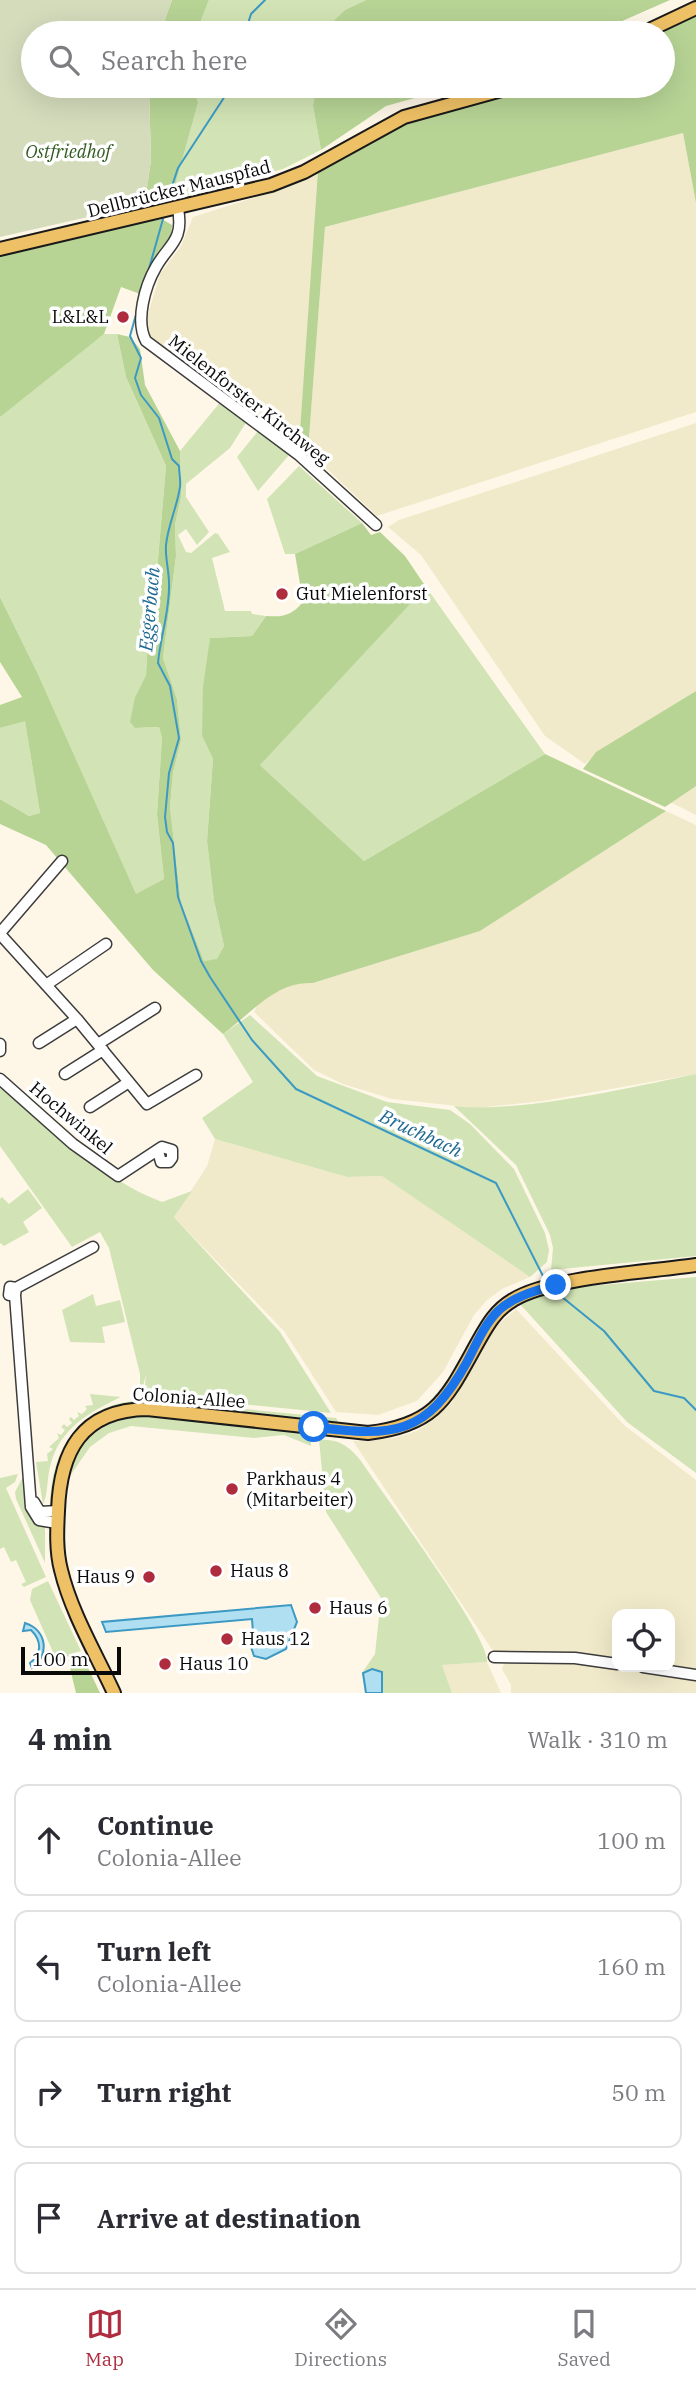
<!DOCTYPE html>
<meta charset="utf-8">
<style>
body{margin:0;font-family:"IBM Plex Serif",serif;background:#f2f2f3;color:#2b2b33}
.controls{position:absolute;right:21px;bottom:21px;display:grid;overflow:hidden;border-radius:14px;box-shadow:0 7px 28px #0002}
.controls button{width:63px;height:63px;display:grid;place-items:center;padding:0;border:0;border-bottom:2px solid #e1e1e2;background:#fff;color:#2b2b33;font:35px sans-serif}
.scale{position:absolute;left:21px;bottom:18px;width:100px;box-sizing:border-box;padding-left:7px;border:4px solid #090909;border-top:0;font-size:19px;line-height:24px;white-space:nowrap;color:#090909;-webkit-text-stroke:5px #fff;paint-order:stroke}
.stop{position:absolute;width:21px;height:21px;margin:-16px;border:5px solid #1a73e8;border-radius:50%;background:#fff}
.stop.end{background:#1a73e8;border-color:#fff;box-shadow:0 2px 7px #0008}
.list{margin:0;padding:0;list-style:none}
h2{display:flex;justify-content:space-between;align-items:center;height:91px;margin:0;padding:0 28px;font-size:30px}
h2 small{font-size:23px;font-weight:400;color:#7c7c81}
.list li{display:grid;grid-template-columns:46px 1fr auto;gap:21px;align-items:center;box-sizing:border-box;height:112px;margin:0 14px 14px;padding:0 14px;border:2px solid #e1e1e2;border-radius:14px}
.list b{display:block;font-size:26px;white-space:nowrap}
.list p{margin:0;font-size:23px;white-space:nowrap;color:#7c7c81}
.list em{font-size:23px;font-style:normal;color:#7c7c81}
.icon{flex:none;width:38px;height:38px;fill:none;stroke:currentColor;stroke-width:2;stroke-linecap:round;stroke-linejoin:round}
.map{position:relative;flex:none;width:696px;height:1693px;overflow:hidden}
.search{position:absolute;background:#fff;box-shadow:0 7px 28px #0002;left:21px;right:21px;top:21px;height:77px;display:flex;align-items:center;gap:18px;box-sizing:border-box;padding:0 24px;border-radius:38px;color:#7c7c81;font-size:26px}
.sheet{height:595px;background:#fff}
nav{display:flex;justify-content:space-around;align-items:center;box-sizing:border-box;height:98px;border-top:2px solid #e1e1e2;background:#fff;font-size:19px;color:#7c7c81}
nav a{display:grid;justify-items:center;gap:4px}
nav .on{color:#af2c3e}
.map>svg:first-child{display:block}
.farmland{fill:#f1eaca}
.green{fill:#d2e4b5}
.forest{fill:#b7d495}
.cemetery{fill:#d4dcbc}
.water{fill:#b0dff1;stroke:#3c99c3;stroke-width:2}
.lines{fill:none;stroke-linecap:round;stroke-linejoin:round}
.stream{stroke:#3c99c3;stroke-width:2}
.minor-casing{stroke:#3c3c3c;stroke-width:13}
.major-casing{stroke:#1a1a1a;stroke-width:16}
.minor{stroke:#fff;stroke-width:10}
.major{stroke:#efc166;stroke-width:12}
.route{stroke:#1a73e8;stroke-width:9}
.poi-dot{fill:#af2c3e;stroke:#fff;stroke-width:2.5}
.labels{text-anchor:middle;stroke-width:7;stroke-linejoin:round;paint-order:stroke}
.park-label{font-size:18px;font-style:italic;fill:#315b20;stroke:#fff}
.street-label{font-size:18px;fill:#090909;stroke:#fff}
.poi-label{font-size:18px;fill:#090909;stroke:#fff;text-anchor:start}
.water-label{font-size:19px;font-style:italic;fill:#1d6991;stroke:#fff}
</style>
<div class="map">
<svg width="696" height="1693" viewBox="0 0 696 1693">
<rect width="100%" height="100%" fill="#fef7e7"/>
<path class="farmland" d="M683,133l13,70v209l-319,104 -69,-65 17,-224z
M318,171l1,4 -20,270 -142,-102 -7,-8 -4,-14 14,-47 21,-28 12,-29 95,-30z
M696,423v268l-99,61 -12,12 -40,-28 -124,-181 -33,-28 11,-7z
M696,786v29l-26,-13 20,-13z
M666,811l30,14v249l-153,27 -67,7 -84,-9 -49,-15 -29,-14 -60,-58 4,-8 18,-12 23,-9h14l167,-52z
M215,1139l132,38 35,-1 148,101 -28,12 -16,12 -12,14 -31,57 -26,29 -39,14 -42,-3 -52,-81 -110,-114 33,-51z
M516,1309l108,116 72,55v193l-26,-6v-53h-53v47l-122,-7 -142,-213 41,-3 23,-7 19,-13 16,-16 41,-73z
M566,1660l130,19v14h-185v-8l-9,-16 3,-8z
M487,1662l14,31h-49l-10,-28z"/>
<path class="green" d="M209,0h157l-21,10 -24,23h-117l-3,-13z
M193,86h122l-2,20 8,44 -38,19 -112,31 27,-97z
M104,334h13l9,43 40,89 -9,105 2,33 -11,38 -2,33 -11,22v31l24,-1 3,11 -5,76 7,65 -28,16 -98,-221 -38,-77v-180l10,-11z
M222,400l25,21 -17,27 -44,36v13l23,35 -12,13 -11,-16 -8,6 8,17 5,1 24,-20 3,1 12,18 -18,6 13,53h26l1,3 14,2 -14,20 -42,2 -8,98 11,23 -6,82 7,60 10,45 -7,14 -13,1 -23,-58 -11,-96 3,-34 8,-33 -4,-41 -14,-41 13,-102 -1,-31 6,-28 -1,-46z
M258,431l31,24 -31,36 -21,-34z
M299,466l63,57 -67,31h-10l-18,-55z
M426,587l119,167 -181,107 -105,-97z
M25,720l15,93 -11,3 -29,-17v-71z
M250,1015l67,61 70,26 63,8 20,14 44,45 31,64 4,17 -2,12 -17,15 -148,-101 -35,1 -132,-38 -13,-21 51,-36 -30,-48z
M696,1074v182l-145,14 2,-22 -3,-13 -34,-70 -62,-59c68,7 174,-18 242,-32z
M0,1088c50,40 101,91 162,114l30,-11 -18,26 106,115 51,81 -187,-19 2,-19 -6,22v-23l-31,-126 -9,-16 -28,15 -72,-101z
M28,1189l14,19 -19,14 6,10 -25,14 -4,-3v-44l2,-2 7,7z
M696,1277v196l-69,-51 -108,-119 35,-14z
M93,1294l3,12 24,-6 5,22 -23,5 3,16 -35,-1 -8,-32z
M90,1394l31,3c-31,15 -62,31 -71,70 -3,11 -2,28 -7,37l-7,-42 12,-1 -1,-7 6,-5 -4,-2 10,-9 -2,-5 4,2 4,-5 -4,-3 3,-3 3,3 5,-4 -3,-4 2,-2 3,3 5,-4 -2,-4 5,2 5,-5 -2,-3 8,-1z
M154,1400l182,18 4,7 -225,-16c-14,13 -48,38 -55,54 -6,14 -1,36 -10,47 0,-66 33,-112 104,-110z
M138,1412l168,18 5,5v11l-27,-11 -30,3 -123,-12 -22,7 -19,14 -20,29 -6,25c-1,-27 10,-62 37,-76 11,-6 25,-9 37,-13z
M319,1440c20,-2 31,7 42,21 21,32 129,175 126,201l-45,3 10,28h-87l-3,-20 13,-19 6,-56 -55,-86z
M18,1474l-3,8 -9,6 40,89 -22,10 -3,-3 5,-2 -10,-22 -5,2 -7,-15 -4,2v-71z
M24,1475l21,49v39l-29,-64 -1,-7z
M48,1581l33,70 -11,3 -10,14 -30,-68 2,-11z"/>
<path class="forest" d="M172,0h37l-8,20 3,13h-44z
M366,0h304l-75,33h-274l24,-23z
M696,12v191l-13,-70 -358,94 -17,224 -9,-6 19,-274 99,-54 110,-31h136v-53h-15z
M149,86h44l5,17 -27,97 -27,7 7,-47z
M315,86h143l-72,20 -65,44 -8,-44z
M162,219l10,6 -1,17 -28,53 -22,-8 -17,47 -104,83v-161l77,-21z
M117,334l13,3 10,12 5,36 35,66 1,46 -6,28 1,31 -13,102 14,41 4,41 -8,33 -3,34 11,96 23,58 13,-2 7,-13 -10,-45 -7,-60 6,-82 -11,-23 1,-49 7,-49 42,-2 14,-20c17,1 25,0 37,-14l-8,-48 67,-31 9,12 9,-3 25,24 21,31 -166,178 104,96 181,-107 121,57 -186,120 -167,52c-38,-2 -62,31 -90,51l-70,-64 -107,-125 -46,-21v-25l29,17 11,-3 -15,-92 -25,7v-23l22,-8 -22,-35v-65l38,77 98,220 28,-15 -7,-65 5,-76 -3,-11 -24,1 -5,-6 5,-25 11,-22 2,-33 11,-38 -2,-33 9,-105 -40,-89z
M696,691v95l-31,21 -82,-38 13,-17z
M83,1657l17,36h-24l-7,-29z"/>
<path class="cemetery" d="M0,0h172l-12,33h-127v53h116l2,74 -6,44 -145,33z"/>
<path class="water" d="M291,1605l6,17 -11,27 -20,10 -12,-3 -3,-9 3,-1 -2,-27 -146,13 -4,-10z
M25,1623c22,7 25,32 7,45l-2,-5c12,-9 12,-22 1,-33l-8,1z
M372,1669l10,3v21h-16l-3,-20z"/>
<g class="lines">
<path class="stream" d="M245,33l6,-19 14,-14
M169,195l9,-27 49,-75h8l2,-7
M163,219l-33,117 11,22 -6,20 6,17 18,23 13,41 7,7c0,7 2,15 1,21 -3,20 -12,38 -14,58 -1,13 3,25 3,38 1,28 -9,55 -11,80l12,23 9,52 -10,35 -4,44 2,15 6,11 5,54 23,64 9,16 42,63 44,49 200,94 49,97
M562,1297l42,34 50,60 30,7 12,12"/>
<defs>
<path id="minor" d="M178,209c6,32 -9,35 -22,58 -11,19 -21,54 -10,74l153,114 77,70
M0,933l62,-72
M0,934l77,85 70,85 49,-29
M46,985l60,-41
M39,1043l38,-24
M0,1044v7
M98,1044l57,-36
M65,1074l38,-24
M0,1079l73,65 45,32 44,-29 10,3v8l-3,4h-8l-3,-11
M90,1107l39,-25
M16,1288l-1,7h-6l1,-8 6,1 77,-41
M15,1295l16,212 8,13 18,3
M34,1502l6,10 18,-1
M494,1657l81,1 42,6
M643,1667l53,8"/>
<path id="major" d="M643,33l53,-25
M0,249l271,-64 33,-13 100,-55 112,-31
M114,1693c-18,-39 -43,-81 -53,-123 -5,-19 -4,-40 -3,-59 2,-59 23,-101 89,-102l221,24c70,-8 79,-36 111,-93 9,-16 17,-30 34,-40 36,-23 137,-28 183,-35"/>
</defs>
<use href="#minor" class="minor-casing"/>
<use href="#major" class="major-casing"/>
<use href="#minor" class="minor"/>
<use href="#major" class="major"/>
</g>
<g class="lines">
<path class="route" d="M314,1427c80,10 112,9 153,-65 9,-17 17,-37 31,-51 16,-15 37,-20 58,-26"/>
</g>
<g class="poi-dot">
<circle cx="123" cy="317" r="7"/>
<circle cx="282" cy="594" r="7"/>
<circle cx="232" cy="1489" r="7"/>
<circle cx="216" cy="1571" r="7"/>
<circle cx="149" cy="1577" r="7"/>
<circle cx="315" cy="1608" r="7"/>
<circle cx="227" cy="1639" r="7"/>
<circle cx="165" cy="1664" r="7"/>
</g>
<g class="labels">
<g class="park-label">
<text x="68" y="158">Ostfriedhof</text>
</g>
<g class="street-label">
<text transform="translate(179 189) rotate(-14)" y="6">Dellbrücker Mauspfad</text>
<text transform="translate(249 400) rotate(38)" y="6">Mielenforster Kirchweg</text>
<text transform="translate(71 1118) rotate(40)" y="6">Hochwinkel</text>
<text transform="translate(189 1398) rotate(4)" y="6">Colonia-Allee</text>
</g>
<g class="poi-label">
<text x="109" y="323" text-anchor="end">L&amp;L&amp;L</text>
<text x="296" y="600">Gut Mielenforst</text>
<text x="246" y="1485">Parkhaus 4<tspan x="246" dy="21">(Mitarbeiter)</tspan></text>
<text x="230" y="1577">Haus 8</text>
<text x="135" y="1583" text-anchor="end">Haus 9</text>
<text x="329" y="1614">Haus 6</text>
<text x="241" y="1645">Haus 12</text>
<text x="179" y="1670">Haus 10</text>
</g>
<g class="water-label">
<text transform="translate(149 609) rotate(-85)" y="7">Eggerbach</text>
<text transform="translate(421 1133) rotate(25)" y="7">Bruchbach</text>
</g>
</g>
</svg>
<div class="controls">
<button><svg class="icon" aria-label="locate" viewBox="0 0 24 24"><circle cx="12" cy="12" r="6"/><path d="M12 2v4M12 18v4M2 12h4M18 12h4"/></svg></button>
</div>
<div class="scale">100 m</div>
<div class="stop" style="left:314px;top:1427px"></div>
<div class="stop end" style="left:556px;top:1285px"></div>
<div class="search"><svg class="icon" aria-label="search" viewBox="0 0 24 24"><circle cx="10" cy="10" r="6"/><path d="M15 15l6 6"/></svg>Search here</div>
</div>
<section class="sheet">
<h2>4 min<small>Walk · 310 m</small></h2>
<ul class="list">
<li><svg class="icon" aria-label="ahead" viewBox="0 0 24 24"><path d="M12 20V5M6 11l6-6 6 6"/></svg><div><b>Continue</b><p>Colonia-Allee</p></div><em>100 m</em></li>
<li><svg class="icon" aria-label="left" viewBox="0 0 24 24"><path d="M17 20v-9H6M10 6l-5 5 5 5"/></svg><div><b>Turn left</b><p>Colonia-Allee</p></div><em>160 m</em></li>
<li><svg class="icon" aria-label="right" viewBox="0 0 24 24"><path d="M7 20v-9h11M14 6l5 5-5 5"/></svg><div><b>Turn right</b></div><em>50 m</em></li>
<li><svg class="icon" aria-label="arrive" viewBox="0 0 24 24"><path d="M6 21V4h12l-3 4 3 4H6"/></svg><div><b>Arrive at destination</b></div></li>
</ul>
</section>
<nav>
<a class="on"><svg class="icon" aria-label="map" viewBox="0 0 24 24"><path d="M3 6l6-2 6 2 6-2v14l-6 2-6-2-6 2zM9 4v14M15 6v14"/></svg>Map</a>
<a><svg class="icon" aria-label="directions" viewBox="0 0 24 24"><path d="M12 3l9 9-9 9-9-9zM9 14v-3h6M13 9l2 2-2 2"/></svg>Directions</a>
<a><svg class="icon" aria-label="saved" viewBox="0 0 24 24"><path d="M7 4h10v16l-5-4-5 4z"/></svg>Saved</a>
</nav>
